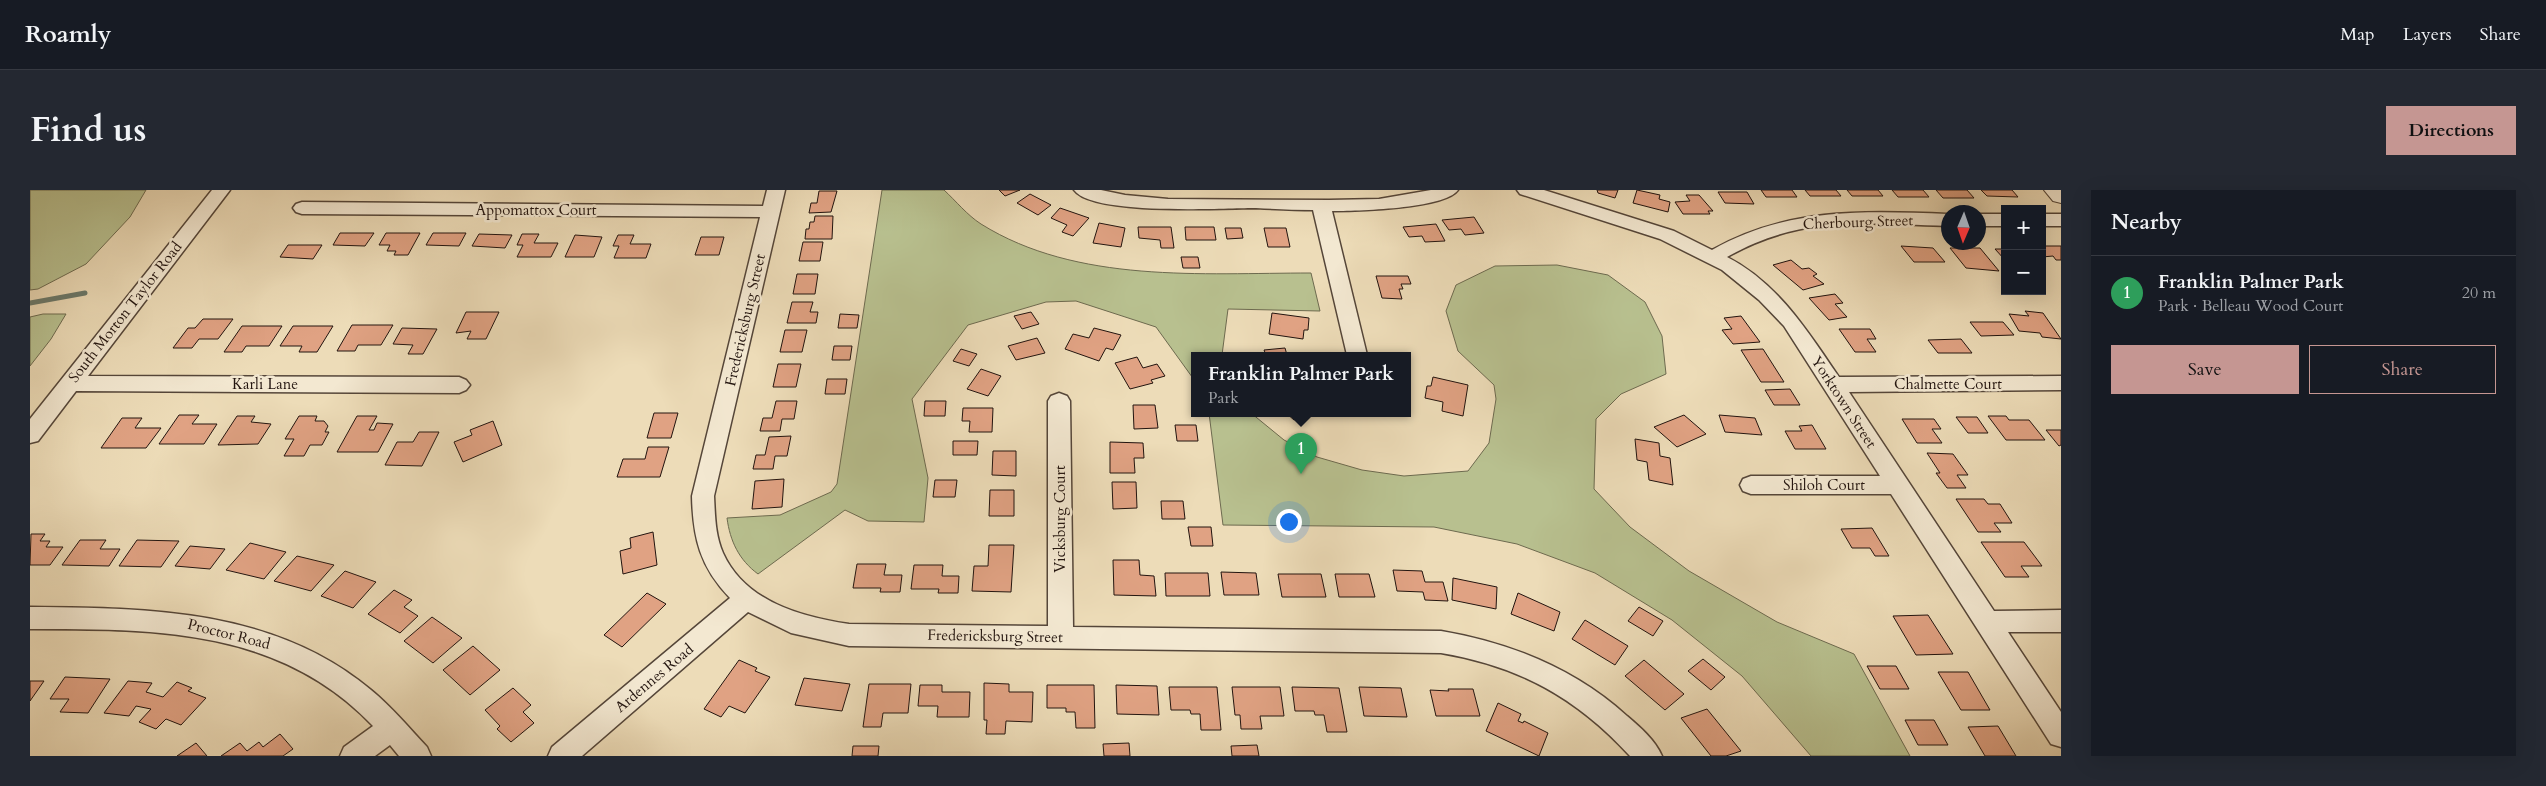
<!DOCTYPE html>
<meta charset="utf-8">
<style>
body{margin:0;font-family:Cardo,serif;background:#242831;color:#f1f3f6}
.controls{position:absolute;right:15px;top:15px;display:grid;overflow:hidden;border-radius:0px;box-shadow:0 5px 20px #0002}
.controls button{width:45px;height:45px;display:grid;place-items:center;padding:0;border:0;border-bottom:1px solid #363941;background:#171b24;color:#f1f3f6;font:25px sans-serif}
.compass{position:absolute;left:1911px;top:15px;width:45px;height:45px;border-radius:50%;background:#171b24;box-shadow:0 5px 20px #0002;rotate:182deg}
.you{position:absolute;left:1258px;top:331px;width:18px;height:18px;margin:-12px;border:4px solid #fff;border-radius:50%;background:#1a73e8;box-shadow:0 0 0 8px #1a73e833}
.badge{display:grid;place-items:center;width:32px;height:32px;border-radius:50%;background:#c59692;color:#fff;font-size:16px;font-weight:700}
.pin{position:absolute;translate:-50% -41px;filter:drop-shadow(0 1px 2px #0008)}
.pin::after{content:'';position:absolute;top:26px;width:18px;height:15px;background:inherit;clip-path:polygon(0 0,100% 0,50% 100%)}
.popup{position:absolute;left:1161px;top:162px;width:220px;height:65px;box-sizing:border-box;display:grid;place-content:center;border-radius:0px;background:#171b24;filter:drop-shadow(0 1px 4px #0005);font-size:16px;white-space:nowrap;color:#9ea1a6}
.popup b{font-size:19px;color:#f1f3f6}
.popup::after{content:'';position:absolute;left:50%;top:100%;margin-left:-10px;border:10px solid transparent;border-top-color:#171b24}
.list{margin:0;padding:0;list-style:none}
h2{display:flex;justify-content:space-between;align-items:center;height:65px;margin:0;padding:0 20px;font-size:21px}
h2 small{font-size:16px;font-weight:400;color:#9ea1a6}
.list li{display:grid;grid-template-columns:32px 1fr auto;gap:15px;align-items:center;box-sizing:border-box;height:75px;padding:0 20px;border-top:1px solid #363941}
.list b{display:block;font-size:19px;white-space:nowrap}
.list p{margin:0;font-size:16px;white-space:nowrap;color:#9ea1a6}
.list em{font-size:16px;font-style:normal;color:#9ea1a6}
.actions{display:flex;gap:10px;padding:15px 20px}
.actions a{flex:1;padding:11px 0;border:1px solid #c59692;border-radius:0px;text-align:center;font-size:18px;color:#c59692}
.actions .main{background:#c59692;color:#111}
.map{position:relative;flex:none;width:2031px;height:566px;overflow:hidden;border-radius:0px}
header{display:flex;align-items:center;gap:30px;box-sizing:border-box;height:70px;padding:0 25px;background:#171b24;border-bottom:1px solid #363941}
header strong{font-size:24px}
nav{display:flex;gap:28px;margin-inline-start:auto;font-size:18px}
.intro{display:flex;align-items:center;justify-content:space-between;box-sizing:border-box;height:120px;padding:0 30px}
h1{margin:0;font-size:35px}
.button{padding:12px 22px;border-radius:0px;background:#c59692;color:#111;font-size:18px;font-weight:700}
main{display:flex;gap:30px;padding:0 30px}
aside{flex:1;background:#171b24;border-radius:0px;box-shadow:0 5px 20px #0002}
.map>svg:first-child{display:block}
.green{fill:#b8c08f;stroke:#6d6a4f}
.lines{fill:none;stroke-linecap:round;stroke-linejoin:round}
.stream{stroke:#6a796b;stroke-width:5}
.building{fill:#e0a283;stroke:#22140f}
.minor-casing{stroke:#554639;stroke-width:3}
.tertiary-casing{stroke:#554639;stroke-width:2}
.minor{fill:#f3e8d1;fill-rule:evenodd}
.tertiary{fill:#f3e8d1;fill-rule:evenodd}
.labels{text-anchor:middle;stroke-width:5;stroke-linejoin:round;paint-order:stroke}
.street-label{font-size:15px;fill:#22140f;stroke:#f3e8d1}
</style>
<header>
<strong>Roamly</strong>
<nav><a>Map</a><a>Layers</a><a>Share</a></nav>
</header>
<div class="intro"><h1>Find us</h1><a class="button">Directions</a></div>
<main>
<div class="map">
<svg width="2031" height="566" viewBox="0 0 2031 566">
<rect width="100%" height="100%" fill="#eddcb8"/>
<filter id="stains"><feTurbulence type="fractalNoise" baseFrequency=".004" numOctaves="4"/><feColorMatrix values="0 0 0 0 .2 0 0 0 0 .09 0 0 0 0 .02 0 0 0 .5 -.17"/></filter>
<radialGradient id="worn" r=".72"><stop offset=".6" stop-color="#630" stop-opacity="0"/><stop offset="1" stop-color="#630" stop-opacity=".3"/></radialGradient>
<path class="green" d="M0,0h116l-16,27 -44,47 -48,25 -8,1z
M852,0h62c12,11 23,25 37,34 96,60 221,49 330,49l9,38 -92,-2 -6,46h-27v26l-39,-54 -80,-26 -30,1 -78,23 -56,74 16,79 -4,44 -56,-1 -23,-11 -87,64c-19,-14 -28,-33 -31,-56l53,-3 51,-23 6,-8z
M1527,75l51,10 37,27 17,34 4,38 -45,20 -25,25 -2,70 36,38 59,44 88,51 77,32 56,102h-99l-69,-80 -70,-56 -77,-47 -78,-29 -83,-17 -211,-2 -14,-112h42l33,27 33,17 45,13 42,6 64,-5 21,-28 7,-44 -2,-14 -36,-34 -12,-40 10,-26 39,-19z
M13,124h23l-15,25 -21,27v-49z"/>
<g class="lines">
<path class="stream" d="M0,113l55,-10"/>
</g>
<path class="building" d="M969,0h21l-15,6z
M1567,0h21l-3,8 -17,-5z
M1607,0l23,5 -1,4 11,3 -2,10 -35,-9z
M1731,0h31l5,7h-31z
M1775,0h31l5,6h-31z
M1817,0h31l5,6h-31z
M1862,0h31l6,7h-31z
M1906,0h31l7,8h-31z
M1951,0h31l6,7 -31,-1z
M789,1h18l-6,21 -22,1 2,-10h6z
M1688,2h29l7,12 -29,-1z
M1000,4l21,11 -13,10 -21,-12z
M1656,5h13l14,16h-5l2,3h-27l-8,-12 15,-1z
M1030,18l29,10 -16,18 -11,-4 5,-7 -16,-7z
M785,26h18l-1,23h-27l1,-10h3l1,-7h4z
M1444,27l10,16 -19,2 -4,-6 -12,1 -7,-10z
M1069,33l26,5 -4,19 -28,-4z
M1406,34l9,17 -20,1 -3,-6 -13,1 -6,-10z
M1108,37h33l3,21h-13l-1,-8 -21,-2z
M1155,37h29l2,13h-30z
M1195,38h16l2,10 -16,1z
M1234,38h22l4,19h-22z
M310,43h34l-9,13 -32,-1z
M356,43h34l-12,22h-14l2,-4h-9l3,-6h-11z
M403,43h33l-7,13 -33,-1z
M449,44l33,1 -7,13 -33,-2z
M492,44h17l-5,9h24l-7,14h-34l6,-12h-6z
M545,45l27,2 -8,20h-29z
M588,45h16l-4,9h21l-5,14h-32l5,-12h-6z
M671,47h23l-5,18h-24z
M773,52h20l-3,19h-21z
M258,55h34l-9,14 -33,-2z
M1871,56l32,2 12,14h-31z
M2012,56h19v14h-5l-3,-4 -11,1z
M1920,58h30l19,23 -33,-3z
M1965,59h10v11z
M1151,67h17l2,11h-17z
M1761,70l11,9 7,-1 8,6 -4,2 11,8 -21,6 -30,-25z
M767,84h21l-3,20h-22z
M1346,86h32l3,8h-10l2,5h-4l3,10 -20,-1z
M1805,104l8,9 -8,1 12,13 -18,3 -20,-22z
M762,112h21l-3,10h8l-2,11h-29z
M1995,121l18,2 18,26 -19,-2 -2,-4 -21,-2 -10,-17 20,2z
M436,122h33l-13,27h-19l4,-8 -15,2z
M1001,122l8,12 -17,5 -8,-13z
M1242,123l37,5 -1,12h-4l-1,9 -34,-5z
M810,124l19,1 -2,13h-19z
M1711,126l19,26 -27,2 -11,-14 10,-1 -8,-11z
M173,129h30l-15,20h-19l-7,9h-19l15,-20h7z
M1940,132h33l11,13 -33,1z
M322,135h41l-12,20h-23l-3,6h-18z
M212,136h40l-13,20h-23l-4,6h-18z
M263,136h40l-16,26h-18l3,-6h-22z
M372,138l35,1 -14,25h-15l5,-9 -20,-1z
M1064,138l27,7 -8,15 -7,-2 -7,13 -34,-12 8,-15 16,4z
M1809,139h31l6,10h-9l9,13h-21z
M755,140h22l-5,22h-22z
M1007,148l8,15 -29,7 -8,-14z
M1931,149l11,14h-34l-10,-13z
M804,156h18l-2,14h-18z
M1255,158l2,7h-21l-2,-5z
M931,159l16,5 -8,12 -16,-5z
M1733,159l21,33h-23l-20,-32z
M1107,167l6,11 14,-4 8,12 -14,4 2,3 -23,6 -15,-26z
M748,174h23l-5,23h-23z
M951,179l20,7 -13,20 -21,-7z
M1403,187l35,8 -5,31 -21,-5 1,-9 -18,-4 2,-12h4z
M797,189h20l-2,15h-20z
M1760,199l10,16h-26l-9,-15z
M746,211h21l-3,18h-12l-2,12h-20l3,-13h9z
M895,211h21l-1,15h-21z
M1103,215h22l3,23 -24,1z
M933,218h30l-1,24h-23l1,-11h-8z
M624,223h24l-7,25h-24z
M1256,223h21l-13,7z
M149,225h20l-7,9h25l-13,20h-45z
M1654,225l22,19 -29,13 -23,-20z
M1689,225l36,3 7,17 -37,-3z
M207,226h18l-4,6 20,2 -13,20 -40,1z
M269,226h18l-2,5h9l4,5 -3,6h4l-7,13h-12l-6,11h-20l10,-17h-9z
M327,226h20l-8,14h5l3,-7 16,1 -15,28h-41z
M1958,226h18l3,4h20l16,20h-39z
M1926,227h21l11,16h-20z
M92,228h20l-7,10h26l-15,20h-45z
M1872,229h32l7,10h-9l10,14h-25z
M463,231l9,24 -39,17 -9,-20 18,-7 -2,-5z
M1145,235h21l2,16h-21z
M1782,235l14,24h-31l-10,-18h17l-3,-5z
M2016,240h15v15l-2,1z
M389,242h20l-17,34 -37,-1 12,-23h16z
M761,246l-4,20h-12l-2,13h-20l3,-14h9l4,-18z
M1605,249l24,4 1,13 10,2 3,27 -24,-5 -2,-18 -10,-2z
M923,251h25l-1,14h-24z
M1080,252l33,1 1,15h-10l1,15h-25z
M618,257h21l-9,30h-43l6,-18h22z
M963,261h23v25l-24,-1z
M1897,263l26,1 15,21h-11l9,13h-19l-11,-15h4z
M754,289l-2,28 -30,2 3,-28z
M905,290h22l-2,17h-22z
M1082,292h24l1,26 -24,1z
M960,300h24v26h-25z
M1926,309h28l4,5h12l12,19h-18l7,9h-23z
M1131,311h22l2,18h-23z
M1158,337h23l2,19h-22z
M1842,338l17,28h-14l-5,-8h-18l-11,-19z
M623,342l4,33 -34,9 -3,-23 11,-3 -1,-10z
M1,344h14l-5,7h10l-4,6h17l-13,18h-20z
M50,350h26l-6,9h20l-11,17 -47,-1z
M107,350l42,1 -18,26 -42,-1z
M1951,352h43l18,24h-21l8,11h-24z
M220,353l36,9 -22,27 -38,-9z
M959,355h25l-3,47 -39,-1 2,-25h14z
M160,356l35,3 -15,20 -35,-3z
M267,366l37,9 -23,26 -37,-10z
M1083,370h26l1,15 14,1 2,20 -42,-1z
M827,374h29l-2,11h18l-2,17h-20l1,-4h-28z
M884,375h29l-1,11h17l-1,17h-20l1,-4h-28z
M1363,380l29,1 3,11h18l5,19 -23,-1 -2,-8 -26,-1z
M315,381l31,11 -23,26 -32,-12z
M1191,382l35,1 3,22h-35z
M1135,383h43l2,23h-44z
M1248,384h43l5,23h-44z
M1305,384h34l6,23h-36z
M1423,388l44,9 -1,22 -44,-9z
M364,400l18,10 -8,7 14,9 -18,17 -32,-19z
M617,403l19,11 -44,43 -18,-12z
M1488,403l42,19 -6,19 -43,-17z
M1609,417l24,14 -10,15 -25,-15z
M1898,425l25,39 -37,1 -23,-39z
M402,427l30,21 -29,25 -29,-22z
M1555,430l43,26 -13,19 -43,-26z
M443,456l27,24 -30,25 -27,-25z
M1673,469l22,18 -14,13 -23,-19z
M709,470l18,8 -2,3 15,6 -25,36 -16,-7 -8,11 -17,-8z
M1614,470l40,34 -19,16 -40,-34z
M1837,476h29l13,23h-29z
M1908,482h30l22,38h-29z
M35,487l45,2 -22,34 -28,-1 9,-13h-19z
M774,488l46,6 -8,27 -47,-6z
M0,491h14l-14,20z
M98,491l24,2 -6,9 17,5 14,-15 15,6 -4,3 18,7 -25,27 -15,-6 -10,10 -17,-7 12,-13 -15,-3 -7,10 -25,-3z
M954,493l25,1v8h24l-1,30 -26,-1 -1,13h-19l1,-14h-3z
M839,494h42l-3,29h-25l-2,14h-18z
M890,495h22v7h28l-1,25h-32l1,-11h-20z
M1017,495h47l1,43h-19l-1,-16h-9v-4h-19z
M1086,495l41,1 2,29 -42,-1z
M1139,497h48l4,43h-20l-1,-16h-9l-1,-4h-19z
M1202,497h48l4,29h-24l2,13h-21l-1,-14h-5z
M1262,497l47,1 8,44h-20l-3,-17h-9l-1,-4h-19z
M1329,497l42,1 6,29 -43,-1z
M483,498l18,17 -8,7 11,11 -23,19 -14,-13 3,-3 -15,-16z
M1418,499h25l7,27h-44l-6,-26 19,1z
M1468,513l23,11 -3,7 5,2 1,-2 24,12 -9,23 -53,-25z
M1677,519l34,42 -15,5h-15l-30,-38z
M1875,530h29l14,25h-30z
M1968,536l18,30h-31l-17,-29z
M250,544l13,15 -10,7h-62l19,-13 7,8 12,-9 4,5z
M166,553l11,13h-30z
M1099,553l1,13h-26l-1,-12z
M1227,555l2,11h-27l-1,-10z
M823,556h26l-1,10h-26z"/>
<g class="lines">
<defs>
<path id="minor" d="M182,0h18l-142,186 371,1 7,3 4,5 -4,5 -7,3 -383,-2 -38,50 -8,2v-24z
M737,0h18l-71,306c1,19 1,39 9,57 22,49 79,64 126,71l199,2v-225l3,-5 8,-3 8,3 3,5 3,226 368,4c70,12 133,37 186,85 13,11 28,24 35,40h-32c-53,-58 -111,-90 -189,-103l-592,-7 -58,-13 -43,-21 -166,144h-34l4,-9 178,-149c-30,-31 -37,-60 -38,-102l68,-279 -458,-3 -6,-2 -3,-4 3,-4 6,-2 461,4z
M1044,0h27l24,5 43,4 161,1 50,-1 52,-9h27c-13,19 -103,21 -126,21l35,144h-20l-34,-145c-19,0 -38,-1 -57,-2 -32,0 -164,8 -182,-18z
M1487,0h27l130,41 38,19c76,-43 152,-39 236,-36v12c-84,-2 -145,-12 -221,31 51,26 81,75 112,120l222,-1v14l-212,2 145,219 67,-1v22h-53l53,80v35l-10,-3 -160,-250h-140l-8,-3 -3,-6 3,-6 8,-3h129l-96,-150 -25,-26 -37,-30 -62,-31 -140,-45z
M1948,24h27v12h-27z
M2012,24h19v12h-19z
M0,417c119,1 245,2 341,83 21,17 38,38 56,57l4,9h-32l-9,-11 -15,11h-35l4,-9 29,-21c-93,-98 -218,-97 -343,-97z"/>
<path id="tertiary" d="M2014,0h17v13l-8,-2z"/>
</defs>
<use href="#minor" class="minor-casing"/>
<use href="#tertiary" class="tertiary-casing"/>
<use href="#minor" class="minor"/>
<use href="#tertiary" class="tertiary"/>
</g>
<g class="labels">
<g class="street-label">
<text x="506" y="25">Appomattox Court</text>
<text transform="translate(1828 32) rotate(-2)" y="5">Cherbourg Street</text>
<text transform="translate(95 122) rotate(-52)" y="5">South Morton Taylor Road</text>
<text transform="translate(715 130) rotate(-77)" y="5">Fredericksburg Street</text>
<text x="235" y="199">Karli Lane</text>
<text x="1918" y="199">Chalmette Court</text>
<text transform="translate(1814 212) rotate(57)" y="5">Yorktown Street</text>
<text x="1794" y="300">Shiloh Court</text>
<text transform="translate(1030 329) rotate(-90)" y="5">Vicksburg Court</text>
<text transform="translate(199 444) rotate(14)" y="5">Proctor Road</text>
<text transform="translate(965 446) rotate(1)" y="5">Fredericksburg Street</text>
<text transform="translate(624 488) rotate(-40)" y="5">Ardennes Road</text>
</g>
</g>
<rect width="100%" height="100%" filter="url(#stains)"/>
<rect width="100%" height="100%" fill="url(#worn)"/>
</svg>
<div class="controls">
<button>+</button>
<button>−</button>
</div>
<svg class="compass" viewBox="-18 -18 36 36"><path d="M0-13l5 13h-10z" fill="#e53935"/><path d="M0 13l5-13h-10z" fill="#9ea1a6"/></svg>
<div class="you"></div>
<div class="pin badge" style="left:1271px;top:284px;background:#2e9e5b">1</div>
<div class="popup"><b>Franklin Palmer Park</b>Park</div>
</div>
<aside>
<h2>Nearby<small></small></h2>
<ul class="list">
<li><span class="badge" style="background:#2e9e5b">1</span><div><b>Franklin Palmer Park</b><p>Park · Belleau Wood Court</p></div><em>20 m</em></li>
</ul>
<div class="actions"><a class="main">Save</a><a>Share</a></div>
</aside>
</main>
